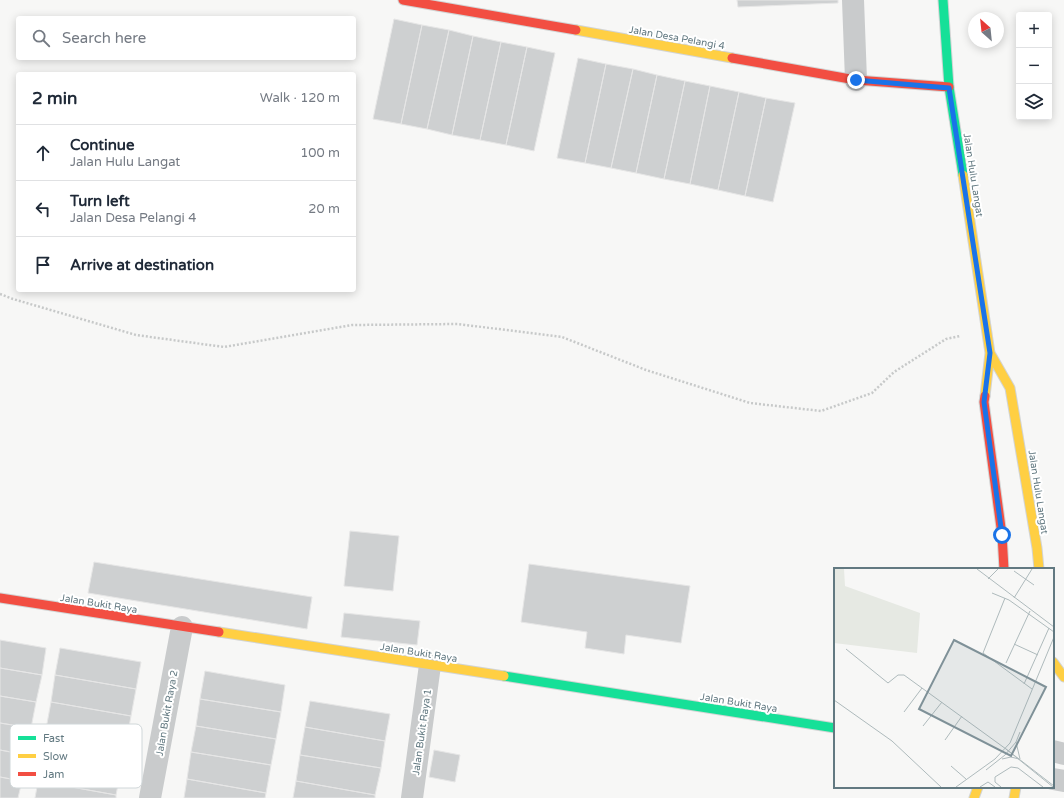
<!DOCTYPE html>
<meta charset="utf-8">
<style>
body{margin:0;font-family:"Varela Round",sans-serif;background:#f2f2f3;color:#1f2937}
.controls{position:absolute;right:12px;top:12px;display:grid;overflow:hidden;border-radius:4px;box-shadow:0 2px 10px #0003}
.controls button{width:36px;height:36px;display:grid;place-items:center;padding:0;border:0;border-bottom:1px solid #e0e1e3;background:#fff;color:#1f2937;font:20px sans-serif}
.compass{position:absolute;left:968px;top:12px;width:36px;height:36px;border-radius:50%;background:#fff;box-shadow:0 2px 10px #0003;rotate:333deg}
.stop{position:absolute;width:12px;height:12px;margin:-9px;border:3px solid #1a73e8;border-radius:50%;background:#fff}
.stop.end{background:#1a73e8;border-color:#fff;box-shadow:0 1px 4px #0008}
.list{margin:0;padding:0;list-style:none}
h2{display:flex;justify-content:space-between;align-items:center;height:52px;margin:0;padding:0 16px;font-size:17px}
h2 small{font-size:13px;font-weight:400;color:#747a83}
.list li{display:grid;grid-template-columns:26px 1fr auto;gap:12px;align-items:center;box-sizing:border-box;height:56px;padding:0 16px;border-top:1px solid #e0e1e3}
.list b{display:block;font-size:15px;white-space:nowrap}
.list p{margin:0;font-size:13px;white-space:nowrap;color:#747a83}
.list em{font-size:13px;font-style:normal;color:#747a83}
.icon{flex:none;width:22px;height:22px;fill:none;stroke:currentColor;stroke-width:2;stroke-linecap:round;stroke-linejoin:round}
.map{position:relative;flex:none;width:1064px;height:798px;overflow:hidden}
.search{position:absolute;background:#fff;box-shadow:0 2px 10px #0003;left:16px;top:16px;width:340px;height:44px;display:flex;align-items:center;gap:10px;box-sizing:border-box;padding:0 14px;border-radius:4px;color:#747a83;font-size:15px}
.panel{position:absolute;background:#fff;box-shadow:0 2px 10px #0003;left:16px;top:72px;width:340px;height:220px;border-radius:4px}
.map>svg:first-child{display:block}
.building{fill:#ced0d1;stroke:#e6e6e6}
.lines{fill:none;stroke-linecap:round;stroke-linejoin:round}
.fast-casing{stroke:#d2d4d4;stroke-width:11}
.slow-casing{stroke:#d2d4d4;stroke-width:11}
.jam-casing{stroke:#d2d4d4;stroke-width:11}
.path{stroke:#c7c9c9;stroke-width:2.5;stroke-dasharray:2 2;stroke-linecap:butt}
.street{stroke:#c9cbcc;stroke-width:22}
.fast{stroke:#16e098;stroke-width:9}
.slow{stroke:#ffcf43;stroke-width:9}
.jam{stroke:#f24e42;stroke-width:9}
.route{stroke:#1a73e8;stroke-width:5}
.labels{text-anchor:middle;stroke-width:4;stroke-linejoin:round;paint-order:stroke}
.street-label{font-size:10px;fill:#627981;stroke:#fff}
.inset-road{fill:none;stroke:#aebabc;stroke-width:1}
.view{fill:#7f9198;fill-opacity:0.15;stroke:#7f9198;stroke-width:2}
.inset-edge{fill:none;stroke:#627981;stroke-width:2}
.key{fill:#fff;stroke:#d0d7d9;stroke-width:1}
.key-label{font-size:11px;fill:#627981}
</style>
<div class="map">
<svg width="1064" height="798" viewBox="0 0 1064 798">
<rect width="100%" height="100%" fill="#f7f7f6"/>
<path class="building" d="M737,0h101v3l-100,4z
M394,19l28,6 -21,99 -28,-5z
M422,25l27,5 -22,99 -26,-5z
M449,30l24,6 -21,99 -25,-6z
M473,36l28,6 -21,98 -28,-5z
M501,42l26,5 -21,98 -26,-5z
M527,47l28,6 -21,98 -28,-6z
M578,58l28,6 -21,99 -28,-5z
M606,64l27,5 -22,99 -26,-5z
M633,69l24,6 -21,98 -25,-5z
M657,75l28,6 -21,98 -28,-6z
M685,81l25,5 -20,98 -26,-5z
M710,86l29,6 -21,98 -28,-6z
M739,92l27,6 -21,98 -27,-6z
M766,98l29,5 -22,99 -28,-6z
M350,531l49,5 -6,55 -49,-5z
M94,562l218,35 -5,32 -219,-36z
M529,564l161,22 -9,57 -55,-8 -2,19 -39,-6 2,-16 -66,-10z
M344,613l76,8 -3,24 -76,-8z
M0,640l46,8 -4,27 -42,-7z
M60,648l81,14 -5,27 -81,-14z
M0,668l42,7 -6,27 -36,-6z
M205,671l80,14 -4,27 -81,-13z
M55,675l81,14 -5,27 -80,-14z
M0,696l36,6 -5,26 -31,-5z
M200,699l81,13 -5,27 -80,-13z
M310,701l80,13 -5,27 -80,-14z
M51,702l80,14 -5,27 -80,-14z
M0,723l31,5 -4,27 -27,-5z
M196,726l80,13 -5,26 -80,-13z
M305,727l80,14 -4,27 -81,-13z
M0,750l27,5 -5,26 -22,-4z
M434,750l26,5 -5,27 -26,-5z
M191,752l80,13 -5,28 -79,-14z
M300,755l81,13 -6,27 -79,-14z
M42,756l79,13 -5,26 -78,-14z
M0,777l22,4 -4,17h-18z
M187,779l79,14 -1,5h-81z
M38,781l78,14v3h-81z
M296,781l79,14v3h-82z"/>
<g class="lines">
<defs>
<path id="fast" d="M943,0l6,87 14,88
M504,676l331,52"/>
<path id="slow" d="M576,30l156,28
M963,175l27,178 -5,43
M990,353l20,35 27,160 2,21
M219,632l285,44
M1053,662l11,15
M974,798l4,-11
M1014,798l2,-11"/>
<path id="jam" d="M403,0l173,30
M732,58l124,22 93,7
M985,396l-1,6 18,133 2,34
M0,598l219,34"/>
</defs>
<use href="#fast" class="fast-casing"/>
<use href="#slow" class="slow-casing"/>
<use href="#jam" class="jam-casing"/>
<path class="path" d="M0,294l13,5 123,36 88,12 128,-22 106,-1 104,13 84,33 104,33 71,8 51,-18 22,-21 52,-33 14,-3"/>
<path class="street" d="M853,0l3,80
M1053,751l11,3
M1053,779l11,2
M150,798l32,-171
M412,798l18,-133"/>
<use href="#fast" class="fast"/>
<use href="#slow" class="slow"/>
<use href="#jam" class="jam"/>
</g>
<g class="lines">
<path class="route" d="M856,80l93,8 41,265 -6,49 18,133"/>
</g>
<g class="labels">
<g class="street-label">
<text transform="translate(677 37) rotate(10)" y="4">Jalan Desa Pelangi 4</text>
<text transform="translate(974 175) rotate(81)" y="4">Jalan Hulu Langat</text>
<text transform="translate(1039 492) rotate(81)" y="4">Jalan Hulu Langat</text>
<text transform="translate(99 603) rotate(9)" y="4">Jalan Bukit Raya</text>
<text transform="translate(419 652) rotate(9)" y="4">Jalan Bukit Raya</text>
<text transform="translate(739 702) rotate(9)" y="4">Jalan Bukit Raya</text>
<text transform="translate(166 713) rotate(-80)" y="4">Jalan Bukit Raya 2</text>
<text transform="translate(421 732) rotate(-82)" y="4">Jalan Bukit Raya 1</text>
</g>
</g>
<g transform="translate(834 568)">
<rect width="220" height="220" fill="#f7f7f6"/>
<path d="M0,1h10l1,17 75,27 -3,40 -83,-10z" fill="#e6e9e3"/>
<path class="inset-road" d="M143,1l77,58M180,3l20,14M154,11l10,-10M158,25l17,7 45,32M171,30l-22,55 49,36M180,30l18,-29M180,76l24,11M12,81l42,34 10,-8h6l102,74M172,95l24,-52M190,116l25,-56M0,132l58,41 49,46M70,144l18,-24M89,158l19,-24M111,172l17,-24M182,174l4,17M168,191l9,-2 8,2M117,198l15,13M152,202l19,-15 11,-13 4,-10M122,219l39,-28 15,-16 44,-106M146,219l8,-5 7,5M167,219l-6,-5v-5l16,-10 7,1 25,19M219,219l-47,-38 48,37"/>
<path class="view" d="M120,72l92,47 -35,69 -92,-47z"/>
<rect width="220" height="220" class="inset-edge"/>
</g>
<rect x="10" y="724" width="132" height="64" rx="6" class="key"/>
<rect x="18" y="736" width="18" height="4" fill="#16e098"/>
<rect x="18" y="754" width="18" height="4" fill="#ffcf43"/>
<rect x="18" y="772" width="18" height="4" fill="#f24e42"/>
<g class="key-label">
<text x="43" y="742">Fast</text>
<text x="43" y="760">Slow</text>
<text x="43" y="778">Jam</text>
</g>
</svg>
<div class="controls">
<button>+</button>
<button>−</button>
<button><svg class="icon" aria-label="layers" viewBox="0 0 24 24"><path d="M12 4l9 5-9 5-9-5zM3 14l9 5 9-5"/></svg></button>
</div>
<svg class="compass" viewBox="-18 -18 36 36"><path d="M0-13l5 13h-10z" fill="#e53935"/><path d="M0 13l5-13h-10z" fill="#747a83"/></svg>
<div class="stop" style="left:1002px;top:535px"></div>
<div class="stop end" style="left:856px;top:80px"></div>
<div class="search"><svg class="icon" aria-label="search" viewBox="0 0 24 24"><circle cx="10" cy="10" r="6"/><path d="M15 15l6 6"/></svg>Search here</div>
<section class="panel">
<h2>2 min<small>Walk · 120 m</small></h2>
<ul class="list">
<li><svg class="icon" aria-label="ahead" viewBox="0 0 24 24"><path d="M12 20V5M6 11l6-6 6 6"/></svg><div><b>Continue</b><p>Jalan Hulu Langat</p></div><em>100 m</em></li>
<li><svg class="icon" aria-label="left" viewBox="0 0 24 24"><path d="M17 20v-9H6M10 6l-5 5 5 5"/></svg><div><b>Turn left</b><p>Jalan Desa Pelangi 4</p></div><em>20 m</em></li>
<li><svg class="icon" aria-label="arrive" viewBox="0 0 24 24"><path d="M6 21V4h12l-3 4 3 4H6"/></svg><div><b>Arrive at destination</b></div></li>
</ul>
</section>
</div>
